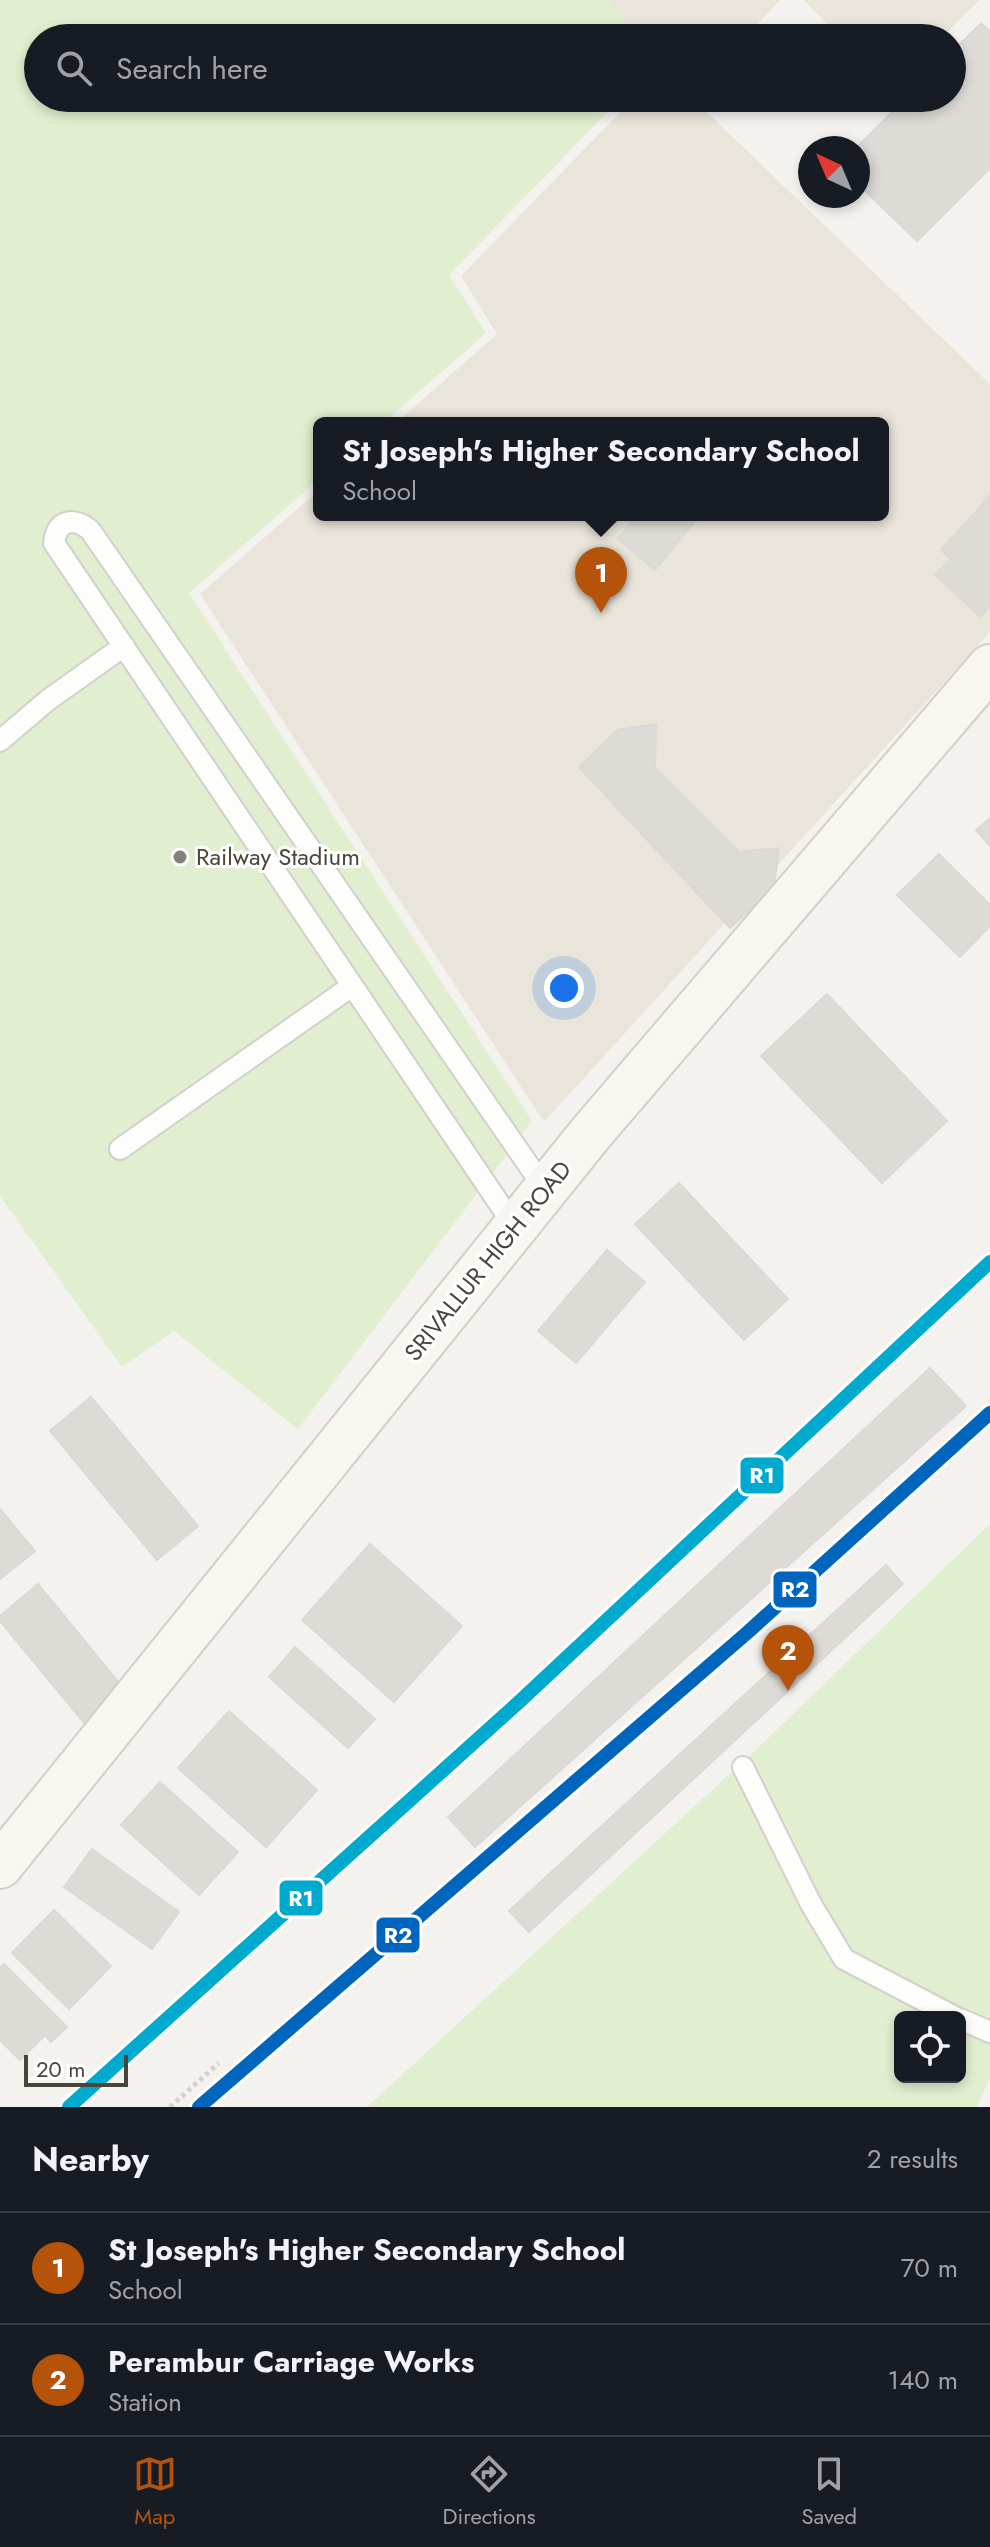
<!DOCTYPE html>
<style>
body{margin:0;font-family:Jost,sans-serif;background:#20242c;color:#f1f3f6}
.controls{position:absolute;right:24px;bottom:24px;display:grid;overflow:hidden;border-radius:12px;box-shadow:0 4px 12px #0003}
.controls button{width:72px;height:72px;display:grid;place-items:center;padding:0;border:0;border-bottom:2px solid #363941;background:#171b24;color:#f1f3f6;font:40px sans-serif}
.compass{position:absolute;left:798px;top:136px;width:72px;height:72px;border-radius:50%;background:#171b24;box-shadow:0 4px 12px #0003;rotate:316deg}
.scale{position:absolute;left:24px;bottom:20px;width:104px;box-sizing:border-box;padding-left:8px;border:4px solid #4b4439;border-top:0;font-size:22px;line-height:28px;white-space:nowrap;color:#4b4439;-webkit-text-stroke:6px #fff;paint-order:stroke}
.you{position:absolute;left:564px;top:988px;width:28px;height:28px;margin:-20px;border:6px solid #fff;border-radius:50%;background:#1a73e8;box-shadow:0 0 0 12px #1a73e833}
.badge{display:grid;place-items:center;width:52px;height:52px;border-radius:50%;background:#b45309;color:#fff;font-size:26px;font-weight:700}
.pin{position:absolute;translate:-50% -66px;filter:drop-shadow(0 2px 4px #0008)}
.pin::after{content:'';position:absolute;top:42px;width:28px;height:24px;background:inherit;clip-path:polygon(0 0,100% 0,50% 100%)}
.popup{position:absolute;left:313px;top:417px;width:576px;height:104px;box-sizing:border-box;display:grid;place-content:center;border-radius:12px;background:#171b24;filter:drop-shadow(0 2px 6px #0005);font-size:26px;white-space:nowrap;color:#9ea1a6}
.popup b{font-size:30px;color:#f1f3f6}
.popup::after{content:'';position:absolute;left:50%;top:100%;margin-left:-16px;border:16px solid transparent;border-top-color:#171b24}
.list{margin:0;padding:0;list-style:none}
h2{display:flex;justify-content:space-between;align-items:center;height:104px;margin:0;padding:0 32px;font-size:34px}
h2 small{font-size:26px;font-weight:400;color:#9ea1a6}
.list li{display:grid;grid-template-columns:52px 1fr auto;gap:24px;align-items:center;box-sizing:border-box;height:112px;padding:0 32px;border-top:2px solid #363941}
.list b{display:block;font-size:30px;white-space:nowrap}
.list p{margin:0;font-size:26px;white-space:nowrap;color:#9ea1a6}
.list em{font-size:26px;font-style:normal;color:#9ea1a6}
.icon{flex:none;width:44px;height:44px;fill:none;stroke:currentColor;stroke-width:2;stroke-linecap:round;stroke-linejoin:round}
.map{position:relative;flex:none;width:990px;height:2107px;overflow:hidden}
.search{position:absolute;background:#171b24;box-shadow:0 4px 12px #0003;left:24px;right:24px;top:24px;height:88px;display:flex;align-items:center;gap:20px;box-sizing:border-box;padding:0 28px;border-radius:44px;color:#9ea1a6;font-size:30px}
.sheet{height:328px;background:#171b24}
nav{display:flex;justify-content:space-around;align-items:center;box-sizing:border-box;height:112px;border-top:2px solid #363941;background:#171b24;font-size:22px;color:#9ea1a6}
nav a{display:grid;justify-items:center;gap:4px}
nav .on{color:#b45309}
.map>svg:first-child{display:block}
.education{fill:#eae5da}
.green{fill:#e1eecf;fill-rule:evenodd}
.building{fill:#dedbd6;stroke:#dcd9d4;stroke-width:2}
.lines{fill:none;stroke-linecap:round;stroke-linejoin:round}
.lane-casing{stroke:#d2d0cb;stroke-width:24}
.secondary-casing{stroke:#d3cfc5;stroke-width:48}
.path{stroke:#d3d2cc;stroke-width:5;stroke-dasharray:4 4;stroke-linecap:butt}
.lane{stroke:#fdfdfc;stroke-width:20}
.secondary{stroke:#f7f6f1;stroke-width:44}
.rail-1-casing{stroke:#fff;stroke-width:20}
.rail-2-casing{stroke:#fff;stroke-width:20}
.rail-1{stroke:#00a9ce;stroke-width:14}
.rail-2{stroke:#0065bd;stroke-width:14}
.poi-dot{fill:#868178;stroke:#fff;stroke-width:3}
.labels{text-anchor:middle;stroke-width:6;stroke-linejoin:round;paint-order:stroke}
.poi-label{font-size:24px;fill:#4b4439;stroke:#fff;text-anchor:start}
.street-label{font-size:24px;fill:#4b4439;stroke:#fff}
.line-badge{stroke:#fff;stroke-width:3}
.badge-label{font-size:22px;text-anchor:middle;font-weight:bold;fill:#fff}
</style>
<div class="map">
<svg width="990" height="2107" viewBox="0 0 990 2107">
<rect width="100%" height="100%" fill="#f4f2ee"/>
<path class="education" d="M609,0h171l-36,38h-112z
M804,0h176l-39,38h-100z
M634,98h58l298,286v248l-446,490 -344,-528 119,-104v25h564v-92h-487l101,-89 -36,-58z"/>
<path class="green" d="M0,0h609l23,38h-594v60h583l-172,177 37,58 -103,90h-64v56l-130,114 343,528 -234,308 -124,-98 -52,36 -122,-171z
M990,1524v554l-13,29h-610l392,-360zM900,2017h60v60h-60z"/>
<path class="building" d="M981,23l9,8v137l-73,73 -59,-57 -2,-36 50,-50h46v-46z
M990,496v110l-9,11 -46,-42 16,-16 -10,-9z
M637,515h63l-45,55 -37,-31z
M656,724l-1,44 84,84 40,-4 -5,39 -44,41 -151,-161 38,-37z
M990,818v28l-14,-16z
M939,854l51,51v21l-30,31 -63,-62z
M827,994l120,127 -65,62 -121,-127z
M679,1183l109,116 -44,41 -109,-116z
M607,1250l38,32 -69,81 -38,-32z
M930,1368l36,38 -491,441 -27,-30z
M91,1397l107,129 -41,34 -107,-129z
M0,1509l35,42 -35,28z
M370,1544l92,82 -68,76 -92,-82z
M886,1565l17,19 -374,348 -20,-21z
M38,1584l87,106 -40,34 -85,-103v-5z
M295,1647l80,72 -27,29 -79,-71z
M229,1711l88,79 -51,57 -88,-79z
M160,1782l78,70 -39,43 -78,-70z
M92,1849l87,63 -27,37 -88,-62z
M54,1910l57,56 -42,43 -57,-56z
M4,1964l63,63 -16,15 -6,-7 -25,25 -20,-20v-72z"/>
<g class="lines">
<defs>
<path id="lane" d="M0,741l48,-41 76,-54
M120,1149l232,-163
M515,1227l-461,-684c3,-24 20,-26 36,-13l455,659
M743,1767l68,137 33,55 111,58
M960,2019l30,13"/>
<path id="secondary" d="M0,1866l591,-733 399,-466"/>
</defs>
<use href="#lane" class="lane-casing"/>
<use href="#secondary" class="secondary-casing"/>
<path class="path" d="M170,2107l49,-44"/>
<use href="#lane" class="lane"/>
<use href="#secondary" class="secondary"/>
<defs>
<path id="rail-1" d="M69,2107l450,-405 471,-440"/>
<path id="rail-2" d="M199,2107l549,-475 242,-219"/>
</defs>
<use href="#rail-1" class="rail-1-casing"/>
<use href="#rail-2" class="rail-2-casing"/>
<use href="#rail-1" class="rail-1"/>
<use href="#rail-2" class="rail-2"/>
</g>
<circle class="poi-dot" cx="180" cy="857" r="8"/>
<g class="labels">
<g class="poi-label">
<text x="196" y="865">Railway Stadium</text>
</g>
<g class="street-label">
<text transform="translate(488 1261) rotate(-51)" y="8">SRIVALLUR HIGH ROAD</text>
</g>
</g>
<g class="line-badge">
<rect x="739" y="1456" width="46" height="39" rx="8" fill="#00a9ce"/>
<rect x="772" y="1570" width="46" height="39" rx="8" fill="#0065bd"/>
<rect x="278" y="1879" width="46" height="38" rx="8" fill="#00a9ce"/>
<rect x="375" y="1916" width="46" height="38" rx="8" fill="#0065bd"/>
</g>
<g class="badge-label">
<text x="762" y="1483">R1</text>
<text x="795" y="1597">R2</text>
<text x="301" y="1906">R1</text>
<text x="398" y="1943">R2</text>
</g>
</svg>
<div class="controls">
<button><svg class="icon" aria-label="locate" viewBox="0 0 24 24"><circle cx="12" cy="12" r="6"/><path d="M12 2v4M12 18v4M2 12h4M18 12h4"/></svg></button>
</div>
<svg class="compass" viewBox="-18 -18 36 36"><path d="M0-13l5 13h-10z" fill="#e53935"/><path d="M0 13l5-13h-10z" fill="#9ea1a6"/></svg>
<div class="scale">20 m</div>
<div class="you"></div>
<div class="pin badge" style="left:601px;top:613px">1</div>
<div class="popup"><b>St Joseph's Higher Secondary School</b>School</div>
<div class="pin badge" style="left:788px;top:1691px">2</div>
<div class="search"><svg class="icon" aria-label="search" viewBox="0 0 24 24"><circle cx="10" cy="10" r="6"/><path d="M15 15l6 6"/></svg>Search here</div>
</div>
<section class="sheet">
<h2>Nearby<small>2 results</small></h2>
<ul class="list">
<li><span class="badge">1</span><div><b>St Joseph's Higher Secondary School</b><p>School</p></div><em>70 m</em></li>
<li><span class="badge">2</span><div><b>Perambur Carriage Works</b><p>Station</p></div><em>140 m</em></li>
</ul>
</section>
<nav>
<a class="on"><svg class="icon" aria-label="map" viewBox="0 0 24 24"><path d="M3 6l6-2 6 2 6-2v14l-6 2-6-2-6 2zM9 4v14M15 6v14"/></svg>Map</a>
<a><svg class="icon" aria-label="directions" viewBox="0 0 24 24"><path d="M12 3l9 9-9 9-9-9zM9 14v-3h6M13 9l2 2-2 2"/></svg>Directions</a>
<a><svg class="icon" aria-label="saved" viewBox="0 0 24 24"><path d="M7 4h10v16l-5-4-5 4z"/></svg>Saved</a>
</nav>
